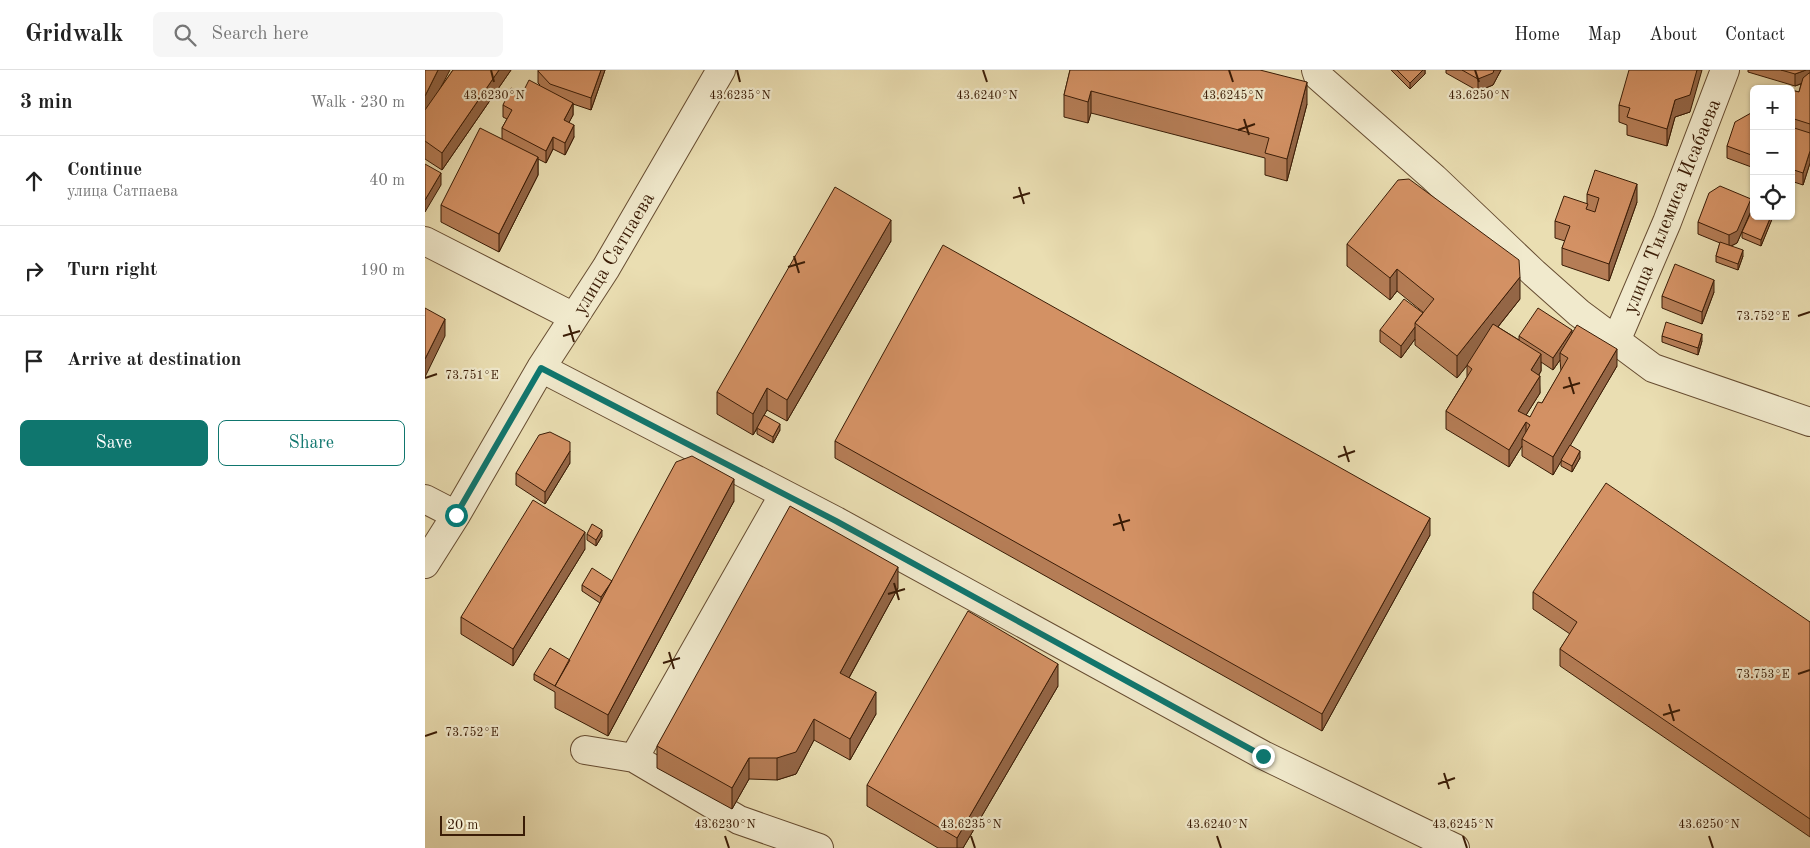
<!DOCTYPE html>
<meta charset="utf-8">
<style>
body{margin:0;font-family:"Old Standard TT",serif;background:#f6f6f6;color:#222}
.controls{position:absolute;right:15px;top:15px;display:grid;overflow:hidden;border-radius:8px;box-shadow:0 1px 4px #0004}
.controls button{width:45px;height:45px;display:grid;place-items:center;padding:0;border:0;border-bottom:1px solid #e0e0e0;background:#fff;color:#222;font:25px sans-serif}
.scale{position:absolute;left:15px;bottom:12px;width:85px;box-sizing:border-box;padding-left:5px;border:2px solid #3a1c06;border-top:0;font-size:14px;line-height:18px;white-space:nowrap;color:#3a1c06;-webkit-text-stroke:4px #f1eacd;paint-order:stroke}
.stop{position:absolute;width:15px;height:15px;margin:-11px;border:4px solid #0f766e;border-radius:50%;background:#fff}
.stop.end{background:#0f766e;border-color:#fff;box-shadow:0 1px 5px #0008}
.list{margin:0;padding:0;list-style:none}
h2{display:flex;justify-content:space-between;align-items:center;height:65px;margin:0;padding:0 20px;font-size:21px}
h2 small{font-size:16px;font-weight:400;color:#767676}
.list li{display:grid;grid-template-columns:32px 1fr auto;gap:15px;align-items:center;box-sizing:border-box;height:90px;padding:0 20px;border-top:1px solid #e0e0e0}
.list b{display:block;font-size:19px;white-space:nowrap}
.list p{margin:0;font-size:16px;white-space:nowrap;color:#767676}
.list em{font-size:16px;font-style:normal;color:#767676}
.actions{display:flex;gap:10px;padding:15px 20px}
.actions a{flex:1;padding:11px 0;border:1px solid #0f766e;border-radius:8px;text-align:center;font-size:18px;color:#0f766e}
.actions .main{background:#0f766e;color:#fff}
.icon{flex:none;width:28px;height:28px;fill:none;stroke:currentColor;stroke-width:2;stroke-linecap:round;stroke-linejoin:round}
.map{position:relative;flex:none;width:1385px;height:778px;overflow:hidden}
header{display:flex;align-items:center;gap:30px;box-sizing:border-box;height:70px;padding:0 25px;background:#fff;border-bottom:1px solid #e0e0e0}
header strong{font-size:24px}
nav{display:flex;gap:28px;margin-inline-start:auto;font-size:18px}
.search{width:350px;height:45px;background:#f6f6f6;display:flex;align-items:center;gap:12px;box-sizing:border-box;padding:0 18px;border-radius:8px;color:#767676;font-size:19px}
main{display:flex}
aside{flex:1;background:#fff}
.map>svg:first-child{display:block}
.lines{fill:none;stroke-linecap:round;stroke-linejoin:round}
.minor-casing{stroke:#664c31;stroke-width:30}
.minor{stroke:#f1eacd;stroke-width:28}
.wall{fill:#b57d56;stroke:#3a1c06;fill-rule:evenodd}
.shaded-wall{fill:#946646;stroke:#3a1c06}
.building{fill:#d39164;stroke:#3a1c06}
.route{stroke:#0f766e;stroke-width:6}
.ticks{fill:none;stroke:#3a1c06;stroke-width:2}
.labels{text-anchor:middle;stroke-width:4.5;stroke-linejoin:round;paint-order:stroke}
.street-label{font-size:20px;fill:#3a1c06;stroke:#f1eacd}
.ticks-label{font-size:12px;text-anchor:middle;fill:#3a1c06;stroke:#f1eacd;stroke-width:4.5;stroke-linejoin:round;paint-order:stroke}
</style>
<header>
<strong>Gridwalk</strong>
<div class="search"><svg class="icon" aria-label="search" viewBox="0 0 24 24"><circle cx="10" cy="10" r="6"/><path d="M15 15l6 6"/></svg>Search here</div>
<nav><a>Home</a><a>Map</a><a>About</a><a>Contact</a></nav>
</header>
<main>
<aside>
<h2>3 min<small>Walk · 230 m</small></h2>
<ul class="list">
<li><svg class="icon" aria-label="ahead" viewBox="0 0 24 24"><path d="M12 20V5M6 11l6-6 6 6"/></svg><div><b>Continue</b><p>улица Сатпаева</p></div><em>40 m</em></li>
<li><svg class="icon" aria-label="right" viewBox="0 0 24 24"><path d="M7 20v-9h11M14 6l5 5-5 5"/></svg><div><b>Turn right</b></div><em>190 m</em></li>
<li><svg class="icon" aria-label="arrive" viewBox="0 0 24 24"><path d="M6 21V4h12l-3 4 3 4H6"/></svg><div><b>Arrive at destination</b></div></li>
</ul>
<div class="actions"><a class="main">Save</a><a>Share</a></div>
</aside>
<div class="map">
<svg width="1385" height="778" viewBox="0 0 1385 778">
<rect width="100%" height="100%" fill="#eadeb2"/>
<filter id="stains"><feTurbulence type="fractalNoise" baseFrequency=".004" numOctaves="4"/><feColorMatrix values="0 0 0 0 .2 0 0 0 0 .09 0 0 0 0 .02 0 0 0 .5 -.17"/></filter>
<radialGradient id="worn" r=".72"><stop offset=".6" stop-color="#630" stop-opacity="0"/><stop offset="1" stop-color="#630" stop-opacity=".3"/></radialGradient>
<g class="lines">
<defs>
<path id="minor" d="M891,0l2,6 116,102 100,95 45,40 74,55 157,54
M0,171l149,76
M1191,271l51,-119 58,-152
M116,298l295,153 427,234 192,93
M0,429l31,16
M0,494l31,-49 85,-147 65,-100 115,-198
M160,680l49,8 105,62 80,28
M209,688l150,-264"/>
</defs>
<use href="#minor" class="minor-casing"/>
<use href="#minor" class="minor"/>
</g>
<path class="wall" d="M0,0l16,17 12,-17h58l-69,100 -17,-11z
M180,0l-14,40 -18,-6v11l-4,7 5,15 -9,18 -12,-6 -7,14 -8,-4v16l-39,77 -58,-30v-17l61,-66v-11l5,-9 -4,-2v-12l19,-11 18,-9 -2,-2v-12z
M645,0l237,34 -20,77 -22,-6v-17l-174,-45 -3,10 -24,-6v-22z
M966,0h34v4l-15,15z
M1021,0h55l-8,15 -15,6 -32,-18z
M1323,0h62v93l-7,22 -12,-4v-91l8,2 2,-8 -6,2 -47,-14z
M1194,35l71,7 -15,5 -8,29 -40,-11v-10l-8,-3z
M1329,44v54l-27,-10v-12z
M1162,124l50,8 -28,79 -47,-16v-17l3,-7 -10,-3v-17l32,-17z
M1326,141l-14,32 -6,3 12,10 -5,14 -22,-8v-6l4,-13 -22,-9v-12z
M1348,146l-12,30 -19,-8v-6z
M466,171l-104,180 -20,-11 -3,5 16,15 -7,13 -16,-9v-5l-4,6 -36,-21v-22z
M922,174l173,55 -22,28 21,13v-4l53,-2 45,32 -47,79 10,13 -8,14 -11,-6v-5l-8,14 -31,-19v-10l-13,21 -63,-38v-18l21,-34v-12l2,-2 -12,15 -42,-33v-6l-14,19 -21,-16v-12l44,-17 -27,-22 -7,9 -43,-34zM1135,290l1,11 -19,32 -12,14 -4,-2 14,-22 -1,-18 2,-4v-9l12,8z
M1289,222l-12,32 -40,-16v-12z
M1237,266l40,5 -4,14 -36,-13z
M410,371l595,94 -108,196 -487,-273z
M145,393l-25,41 -29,-19v-12z
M309,431l-126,235 -53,-28v-16l-21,-12v-6l36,-14 30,-57 -18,-12v-6l30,-4z
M162,464l15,2 -6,10 -9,-6z
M160,479l-72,117 -52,-32v-17z
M473,518l-49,90 27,36 -26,46 -36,-20 -18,34 -19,6 -28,-1 -17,30 -75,-41v-22z
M1108,522l277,30v215l-250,-171v-17l10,-15 -37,-25z
M633,616l-95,162h-25l-71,-42v-21z"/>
<path class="shaded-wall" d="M13,0h12l-25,47v-21z
M74,0h12l-69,100v-17z
M176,0h4l-14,40v-12z
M998,0h2v4l-15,15v-6z
M1069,0h7l-8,15 -15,6v-12z
M1272,0h5l-12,42 -15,5 -8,29v-17l8,-29z
M1381,0h4v10l-15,6v-12z
M882,12v22l-20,77v-22z
M666,21v22l-3,10v-21z
M148,33v12l-9,17v-12z
M149,55v12l-9,18v-12z
M128,67v12l-7,14v-12z
M1385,81v12l-7,22v-12z
M113,87v18l-39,77v-18z
M16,103v12l-16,27v-12z
M1212,114v18l-28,79v-17z
M1326,129v12l-14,32 -8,4v-12z
M1346,146h2v1l-12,29v-6z
M466,150v21l-104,180v-21z
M1318,180v6l-5,14v-6z
M972,199v22l-7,9v-22z
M1095,207v22l-63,79v-22z
M1289,210v12l-12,32v-12z
M20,249v17l-20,41v-18z
M990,257v12l-14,19v-12z
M1147,260v12l-12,11v7l-7,10v-12z
M1277,264v7l-4,14v-7z
M1192,279v17l-64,109v-18z
M1116,284v17l-10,16v-17z
M1115,306v17l-22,35v-17z
M342,318v22l-14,25v-21z
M1101,352v17h-4v7l-13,21v-17z
M355,354v6l-7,13v-6z
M145,381v12l-25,41v-12z
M1155,381v7l-8,14v-6z
M309,409v22l-126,235v-21z
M1005,448v17l-108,196v-17z
M177,460v6l-6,10v-6z
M160,462v17l-72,117v-17z
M473,497v21l-58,106v-21z
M187,511l-11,23v-7z
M633,594v22l-95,162h-6v-10z
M451,622v22l-26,46v-21z
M389,649v21l-18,34 -19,6v-22z
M324,688v21l-17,30v-21z"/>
<path class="building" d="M0,0h13l-13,26z
M28,0h46l-57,83 -17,-12v-31z
M113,0h63l-10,28 -41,-14 -12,-13z
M645,0h190l47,12 -20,77 -22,-6 4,-15 -178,-47 -3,11 -24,-7z
M972,0h26l-13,13z
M1037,0h32l-1,3 -15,6z
M1204,0h68l-7,25 -15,5 -8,29 -40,-12 3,-9 -11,-3z
M1356,0h25l-11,4z
M1384,3h1v51l-19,-6v-28l8,2 4,-14z
M104,10l44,23 -9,17 10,5 -9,18 -12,-6 -7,14 -44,-23 10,-18 -9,-5 8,-17 11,6z
M1326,43l3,1v42l-27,-10 8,-24z
M1366,57l19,6v18l-7,22 -12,-4z
M55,58l58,29 -39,77 -58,-29z
M0,94l16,9 -16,27z
M1170,100l42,14 -28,80 -47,-16 8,-22 -15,-5 9,-25 24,8 -2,5 9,3 4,-14 -12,-4z
M984,109l110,81 1,17 -63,79 -42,-33 19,-24 -37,-30 -7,9 -43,-34 51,-64z
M1295,116l31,13 -14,32 -8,4 -31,-13 11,-29z
M410,117l56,33 -104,180 -20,-12 -14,26 -36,-22z
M1329,136v10h17l-10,24 -19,-8z
M1295,172l23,8 -5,14 -22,-8z
M518,175l487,273 -108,196 -487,-273z
M1250,194l39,16 -12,32 -40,-16z
M979,229l19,14 -8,10v4l-14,19 -21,-16z
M0,238l20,11 -20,40z
M1113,238l34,22 -19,28 -34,-22z
M1241,252l36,12 -4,14 -36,-12z
M1068,254l48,30 -10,16 9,6 -22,35 12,6 8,-15 4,1 26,-45 -8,-5 17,-28 40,24 -64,108 -31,-18 8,-14 -4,-3 -17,28 -63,-39 26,-42 -5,-4z
M339,345l16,9 -7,13 -16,-9z
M125,362l20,10v9l-25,41 -29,-19 23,-38z
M1145,375l10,6 -8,15 -11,-6z
M267,386l42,23 -126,236 -53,-29 121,-224z
M1181,413l204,139v197l-250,-170 17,-27 -44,-30z
M108,430l52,32 -72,117 -52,-32z
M365,436l108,61 -58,106 36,19 -26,47 -36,-20 -18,33 -19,6h-28l-17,30 -75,-42z
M167,454l10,6 -6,10 -9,-6z
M167,498l20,13 -11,16 -19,-12z
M543,541l90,53 -101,174 -90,-53z
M125,578l20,12 -15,26 -21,-12z"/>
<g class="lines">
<path class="route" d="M31,445l85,-147 295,153 427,235"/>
</g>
<path class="ticks" d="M66,0l3,12M312,0l3,12M558,0l4,12M804,0l4,12M1050,0l4,12M819,49l5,16M813,60l17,-6M594,117l5,17M588,128l17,-5M369,186l5,17M363,197l17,-5M1373,246l12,-4M144,255l5,17M138,266l17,-5M1144,307l5,17M0,308l12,-4M1138,318l17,-5M919,376l5,16M913,387l17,-6M694,444l5,17M688,455l17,-5M469,513l5,17M463,524l17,-5M244,582l5,17M238,593l17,-5M1373,604l12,-4M1244,634l5,17M1238,645l17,-5M0,666l12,-4M1019,703l5,16M1013,714l17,-6M300,766l4,12M546,766l4,12M792,766l4,12M1038,766l4,12M1284,766l4,12"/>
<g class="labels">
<g class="street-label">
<text transform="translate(1246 136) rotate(-68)" y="7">улица Тилемиса Исабаева</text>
<text transform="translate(188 183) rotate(-59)" y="7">улица Сатпаева</text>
</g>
</g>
<g class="ticks-label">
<text x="69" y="29">43.6230°N</text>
<text x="315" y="29">43.6235°N</text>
<text x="562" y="29">43.6240°N</text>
<text x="808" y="29">43.6245°N</text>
<text x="1054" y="29">43.6250°N</text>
<text x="1338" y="250">73.752°E</text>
<text x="47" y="309">73.751°E</text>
<text x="1338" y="608">73.753°E</text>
<text x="47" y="666">73.752°E</text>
<text x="300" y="758">43.6230°N</text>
<text x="546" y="758">43.6235°N</text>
<text x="792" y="758">43.6240°N</text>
<text x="1038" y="758">43.6245°N</text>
<text x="1284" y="758">43.6250°N</text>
</g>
<rect width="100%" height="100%" filter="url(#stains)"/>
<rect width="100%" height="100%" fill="url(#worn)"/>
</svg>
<div class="controls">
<button>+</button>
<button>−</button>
<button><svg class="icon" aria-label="locate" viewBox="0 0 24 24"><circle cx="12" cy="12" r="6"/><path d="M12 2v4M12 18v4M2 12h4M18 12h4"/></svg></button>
</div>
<div class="scale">20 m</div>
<div class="stop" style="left:31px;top:445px"></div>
<div class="stop end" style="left:838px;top:686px"></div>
</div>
</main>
